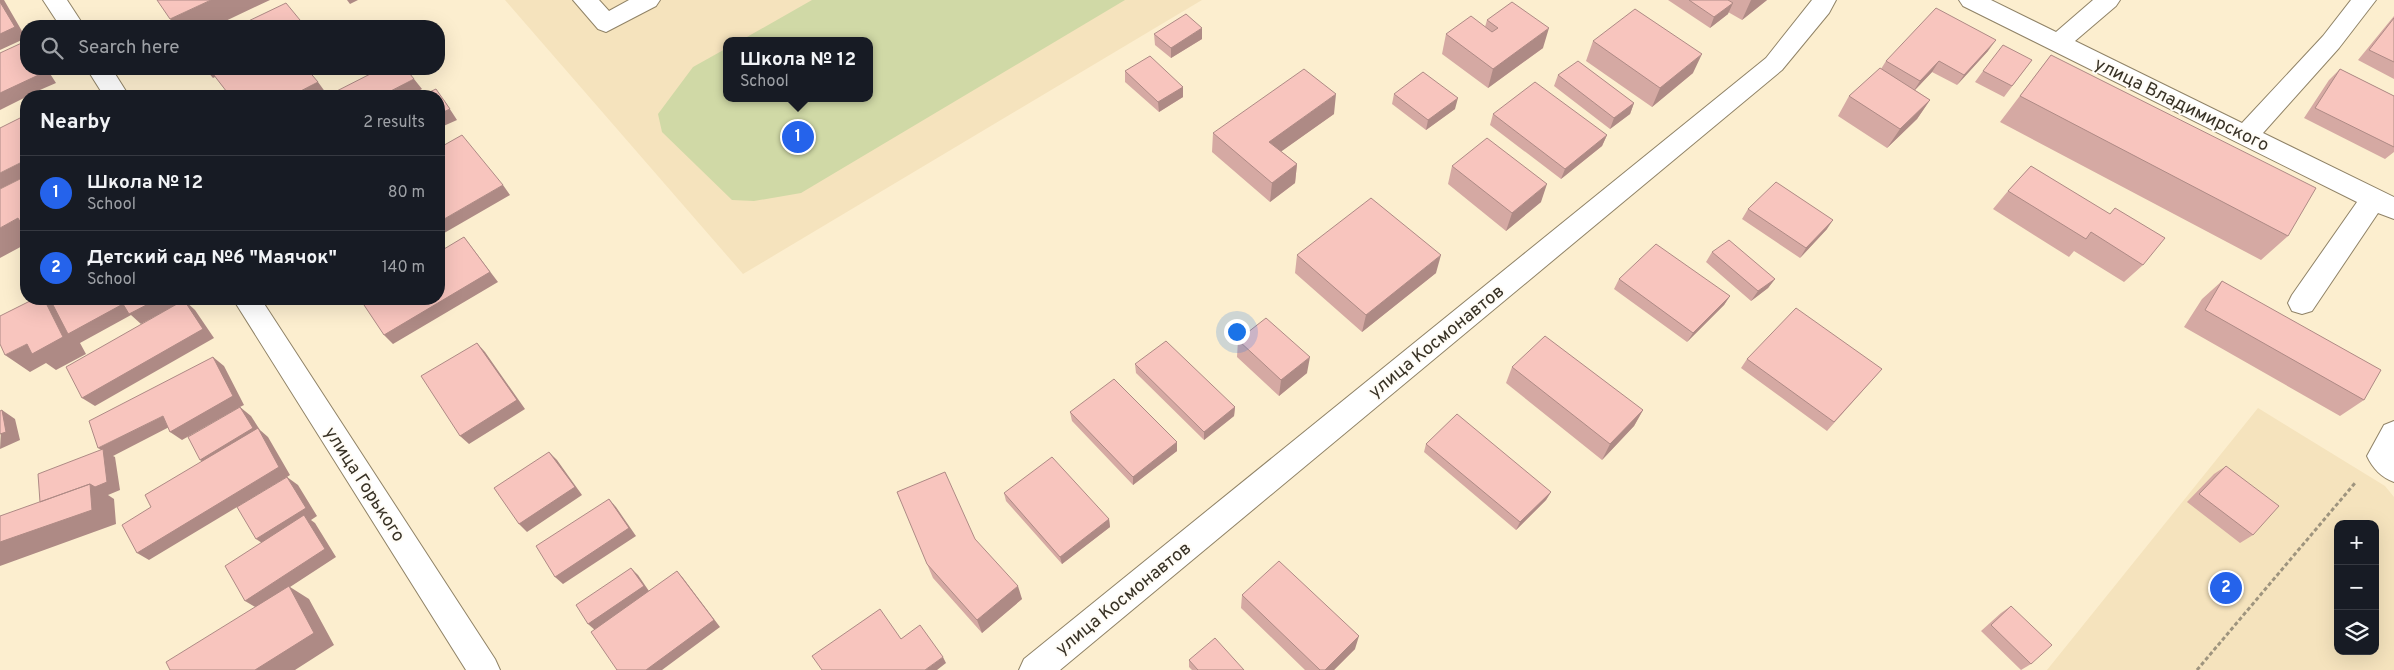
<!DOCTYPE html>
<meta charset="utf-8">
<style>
body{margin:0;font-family:Overpass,sans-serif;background:#242831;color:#f1f3f6}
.controls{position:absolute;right:15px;bottom:15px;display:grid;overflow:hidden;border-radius:10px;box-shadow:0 5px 20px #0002}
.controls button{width:45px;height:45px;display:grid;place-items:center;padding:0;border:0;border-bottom:1px solid #363941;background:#171b24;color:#f1f3f6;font:25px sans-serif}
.you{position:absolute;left:1236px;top:331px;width:18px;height:18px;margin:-12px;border:4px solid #fff;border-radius:50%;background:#1a73e8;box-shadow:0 0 0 8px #1a73e833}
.badge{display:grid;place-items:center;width:32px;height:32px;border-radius:50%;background:#2563eb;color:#fff;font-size:16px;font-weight:700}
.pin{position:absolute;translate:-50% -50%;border:2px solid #fff;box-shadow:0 1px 5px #0006}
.popup{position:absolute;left:723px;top:37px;width:150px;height:65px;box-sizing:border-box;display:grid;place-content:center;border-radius:10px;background:#171b24;filter:drop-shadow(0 1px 4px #0005);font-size:16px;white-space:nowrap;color:#9ea1a6}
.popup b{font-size:19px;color:#f1f3f6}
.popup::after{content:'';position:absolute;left:50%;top:100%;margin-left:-10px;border:10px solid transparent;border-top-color:#171b24}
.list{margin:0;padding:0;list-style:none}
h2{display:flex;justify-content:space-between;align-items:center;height:65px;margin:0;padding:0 20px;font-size:21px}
h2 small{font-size:16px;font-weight:400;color:#9ea1a6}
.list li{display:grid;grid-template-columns:32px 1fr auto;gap:15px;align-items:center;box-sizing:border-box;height:75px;padding:0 20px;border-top:1px solid #363941}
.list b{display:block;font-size:19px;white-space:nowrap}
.list p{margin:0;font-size:16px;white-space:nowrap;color:#9ea1a6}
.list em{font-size:16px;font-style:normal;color:#9ea1a6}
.icon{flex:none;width:28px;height:28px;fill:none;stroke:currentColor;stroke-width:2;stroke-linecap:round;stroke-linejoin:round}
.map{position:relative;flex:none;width:2394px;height:670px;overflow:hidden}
.search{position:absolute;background:#171b24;box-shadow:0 5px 20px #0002;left:20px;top:20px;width:425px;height:55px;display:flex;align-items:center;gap:12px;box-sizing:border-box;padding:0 18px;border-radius:20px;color:#9ea1a6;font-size:19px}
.panel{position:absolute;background:#171b24;box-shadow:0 5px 20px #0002;left:20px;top:90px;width:425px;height:215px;border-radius:20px}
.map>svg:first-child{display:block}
.built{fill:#f5e3bd;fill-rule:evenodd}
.green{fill:#d0d9a6}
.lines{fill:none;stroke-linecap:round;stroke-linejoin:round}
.minor-casing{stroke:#908367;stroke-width:2}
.path{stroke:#9e947e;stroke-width:3;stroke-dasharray:4 2.5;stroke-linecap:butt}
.minor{fill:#fff;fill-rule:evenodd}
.wall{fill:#d5a9a3}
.shaded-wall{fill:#ae8a85}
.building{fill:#f8c5be;stroke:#ae8a85}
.labels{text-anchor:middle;stroke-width:4;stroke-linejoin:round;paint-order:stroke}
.street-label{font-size:18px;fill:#383226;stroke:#fffcf6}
</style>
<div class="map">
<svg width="2394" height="670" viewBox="0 0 2394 670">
<rect width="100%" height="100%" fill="#fceecf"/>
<path class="built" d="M505,0h697l-459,274zM727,41h142v57h-142z
M2258,408l127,78 9,11v173h-347zM2338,524h37v127h-37z"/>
<path class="green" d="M812,0h313l-324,193 -47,8 -22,-1 -70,-68 -4,-18 35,-47 34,-19v50h142v-57h-129z"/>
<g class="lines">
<defs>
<path id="minor" d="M43,0h24l17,26h-24z
M573,0h26l10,11 20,-11h31l-4,6 -50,26 -8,-3z
M1812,0h24l-7,13 -47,57 -722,600h-41l5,-11 742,-601z
M1959,0h32l65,32 37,-32h27l-4,6 -41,35 167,82 81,-87 28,-36h25l-37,48 -76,85 131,64v22l-16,-6 -66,98 -10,3 -10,-3 -4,-8 4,-8 65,-93 -394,-196z
M87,69h25l17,27h-25z
M233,299h28l234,360 5,11h-34z
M2394,421v61c-13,-5 -21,-13 -27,-26l17,-31z"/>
</defs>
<use href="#minor" class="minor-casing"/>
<path class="path" d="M2197,670l158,-187"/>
<use href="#minor" class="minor"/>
</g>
<path class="wall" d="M1668,0h99l-25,20 -14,-8v2l-18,14z
M2394,16v63l-36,-19z
M1487,20l56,28 -55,40 -46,-34 4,-20 39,-7z
M1154,34l48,5 -31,19 -16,-13z
M1593,41l100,32 -41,34 -66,-46z
M1988,51l-31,34 -25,-13 -17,18 15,10 -13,19 -30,29 -49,-32 11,-20 32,-27 5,-8z
M2051,55l237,181 -27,24 -261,-138z
M2032,60l-28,37 -29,-15 8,-11z
M2340,69l54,27v56l-9,7 -81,-41 25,-38z
M1125,71l58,16v10l-24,15 -34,-30z
M1558,75l76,28 -4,11 -20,15 -56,-43z
M1394,94l61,15 -29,21 -34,-26z
M1334,114l-53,37 16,13 -2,19 -25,19 -58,-50 1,-19z
M1493,114l114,21 -5,11 -41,33 -71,-54z
M1452,166l89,36 -35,29 -58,-47z
M2031,166l112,99 -19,17 -50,-31 -5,6 -76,-48 15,-18z
M1748,209l79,20 -27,29 -58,-39z
M1712,252l63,27 -7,9 -17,13 -45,-39z
M1297,255l139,18 -74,59 -67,-59z
M1619,279l111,17 -6,9 -37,37 -73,-53z
M2222,281l142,119 -24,16 -156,-89 18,-28z
M1238,340l69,33 -28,23 -42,-39z
M1747,359l135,10 -55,62 -86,-63z
M1135,364l100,43 -1,9 -30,24 -68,-67z
M1512,367l131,43 -9,16 -32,34 -96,-77z
M1070,412l107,30v9l-44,34 -61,-64z
M1426,444l125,48 -5,8 -30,30 -92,-78z
M2226,466l27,69 -13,8 -53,-41 27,-28z
M1004,493l105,26 1,8 -48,37 -56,-63z
M975,539l47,60 -40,34 -49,-55 -6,-14z
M1242,595l113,54 -21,21h-29l-64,-62z
M2011,606l20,58 -10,6 -40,-39 20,-18z
M1189,660l55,10h-52l-3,-3z"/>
<path class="shaded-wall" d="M0,0h4l22,38 -26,12z
M211,0h59l-55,26h-39l-6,-7z
M347,0h11l-8,4z
M1751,0h16l-25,20z
M1733,3l-5,11 -18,14 4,-11z
M300,20l5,6h-19z
M1202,28v11l-31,19v-10z
M1549,28l-6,20 -55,40 5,-19z
M1996,40l-8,11 -31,34 7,-10z
M1702,54l-9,19 -41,34 8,-19z
M1939,61l-7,11 -19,20 7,-11z
M43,69h4l9,14 -30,13v1l-26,13v-17z
M205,69h27l-19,9z
M414,79l8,10 -13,7h-28z
M318,82l8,11 -7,3h-28z
M1183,87v10l-24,15 -1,-10z
M1336,94l-2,20 -66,47 1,-19z
M1458,98l-3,11 -29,21 2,-10z
M444,100l13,20 -18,8v-14z
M1930,100l-13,19 -30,29 13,-19z
M1634,103l-4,11 -20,15 4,-11z
M1607,135l-5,11 -41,33 4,-10z
M26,160v16l-26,13v-16z
M1297,164l-2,19 -25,19 2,-19z
M1547,184l-6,18 -35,29 6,-18z
M503,185l7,10 -71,41v-14z
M18,218l8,6v20l-26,14v-30z
M1833,220l-6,9 -27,29 6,-10z
M464,237l34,45 -105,62 -9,-9z
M1441,255l-5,18 -74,59 4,-17z
M1775,279l-7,9 -17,13 7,-10z
M1730,296l-6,9 -37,37 6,-9z
M44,299h3l18,13 93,-13h29l-46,25 -10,-9 -51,28 6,11 -30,16 -10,-7 -16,9 -25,-17 22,-11z
M184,300l11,10 19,28 -119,68 -13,-8z
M477,343l8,9 40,57 -56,35 -9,-8z
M213,357l11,9 20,39 -4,2 11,9 9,14 8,7 22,38 -3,2 11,8 19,31 -6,4 4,3 21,34 -46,30 19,12 25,46 -39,25h-40l2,-62 -12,-7 23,-54 -12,-8 31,-62 -138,83 -12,-7 75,-85 -12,-8 40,-53 -58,33 -12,-8z
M1310,357l-3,16 -28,23 2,-16z
M1235,407l-1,9 -30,24v-8z
M2,410l13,9 5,21 -20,9z
M1643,410l-9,16 -32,34 8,-16z
M163,416l12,8 -62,32 2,1 5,33 -12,5 6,4 2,25 -116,42v-24l90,-58 13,-33 -5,-3z
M1177,442v9l-44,34v-8z
M549,452l8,8 25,35 -55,37 -8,-8z
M1551,492l-5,8 -30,30 4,-8z
M609,499l7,8 20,29 -73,48 -8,-7z
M1109,519l1,8 -48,37 -2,-7z
M631,568l7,7 13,19 -55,37 -8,-7z
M677,571l6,7 37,49 -58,43h-16z
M1018,586l4,13 -40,34 -5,-13z
M1359,636l-4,13 -21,21h-9z
M943,657l3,6 -9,7h-12z"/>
<path class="building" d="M157,0h54l-41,19z
M1689,0h39l5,3 -19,14z
M0,2l15,25 -15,7z
M1512,2l37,26 -56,41 -47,-35 25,-18 21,16 6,-4 -11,-8z
M286,3l14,17 -14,6h-48z
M1936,8l60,32 -32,35 -25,-14 -19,20 -34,-20z
M1635,9l67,45 -42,34 -67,-47z
M1186,14l16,14 -31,20 -17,-14z
M2394,18v44l-25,-12z
M301,23l3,3h-9z
M26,41v28h17l2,3 -45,21v-40z
M2003,45l29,15 -20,26 -29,-15z
M2051,55l265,133 -28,48 -268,-140z
M1150,56l33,31 -25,15 -33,-31z
M1578,61l56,42 -20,15 -56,-43z
M1880,68l50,32 -30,29 -51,-33z
M212,69h95l11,13 -27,14h-61l-20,-26z
M380,69h26l8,10 -33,17h-54z
M1304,69l32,25 -67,48 28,22 -25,19 -59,-50z
M2340,69l54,27v51l-79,-39z
M1423,72l35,26 -30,22 -34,-26z
M1535,82l72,53 -42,34 -72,-55z
M436,89l14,20 -11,5v-18h-18z
M26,115v45l-26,13v-45z
M462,135l41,50 -64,37v-74z
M1487,138l60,46 -35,29 -60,-47z
M2031,166l79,48 5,-6 50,30 -22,27 -52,-33 -5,7 -78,-48z
M26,176v48l-4,1 -4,-7 -18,10v-39z
M1776,182l57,38 -27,28 -58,-39z
M1371,198l70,57 -75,60 -69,-60z
M464,237l26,35 -106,63 -24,-36h79v-47z
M1729,240l46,39 -17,12 -46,-39z
M1656,244l74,52 -37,37 -74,-54z
M2222,281l159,89 -17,30 -159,-90z
M34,299h10l19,38 -31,17 -5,-10 -22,11 -5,-11v-28z
M60,299h98l-29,15 -6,-10 -55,30 -16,-31z
M184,300l19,29 -121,69 -16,-31z
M1796,308l86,61 -48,53 -87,-63z
M1266,318l44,39 -29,23 -43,-40z
M1545,336l98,74 -33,34 -98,-77z
M1166,341l69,66 -31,25 -69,-68z
M477,343l40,57 -57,36 -39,-60z
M213,357l20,39 -63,36 -7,-16 -65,32 -9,-27z
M1114,379l63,63 -44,35 -63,-65z
M240,407l13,21 -53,32 -12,-23z
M2,410l4,22 -6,2v-23z
M1457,414l94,78 -31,30 -94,-78z
M258,428l21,39 -142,86 -15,-28 29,-18 -6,-12z
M103,449l4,33 -12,5 -5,-3 -50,18 -2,-28z
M549,452l26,35 -56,37 -25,-36z
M1052,457l57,62 -49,38 -56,-64z
M2226,466l53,40 -26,29 -54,-41z
M945,472l30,67 43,47 -41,34 -50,-56 -30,-72z
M287,477l19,31 -50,31 -19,-32z
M90,484l2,26 -92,32v-26z
M609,499l20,29 -74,49 -19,-31z
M304,515l21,34 -80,52 -20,-35z
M1279,561l80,75 -34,34h-5l-78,-75z
M631,568l13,18 -56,38 -12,-19z
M677,571l37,49 -68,50h-29l-26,-38z
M289,586l25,47 -59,37h-85l-4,-8z
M2011,606l41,39 -21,19 -40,-39z
M880,609l21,30 19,-14 23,32 -18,13h-103l-10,-14z
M1215,638l29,32h-46l-9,-10z"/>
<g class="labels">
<g class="street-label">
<text transform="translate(2182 104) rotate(26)" y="6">улица Владимирского</text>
<text transform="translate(1436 341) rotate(-39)" y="6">улица Космонавтов</text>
<text transform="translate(365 484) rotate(57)" y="6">улица Горького</text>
<text transform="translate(1123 598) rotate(-39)" y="6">улица Космонавтов</text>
</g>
</g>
</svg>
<div class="controls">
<button>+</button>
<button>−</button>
<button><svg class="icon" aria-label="layers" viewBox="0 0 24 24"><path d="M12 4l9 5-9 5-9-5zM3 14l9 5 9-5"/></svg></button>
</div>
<div class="you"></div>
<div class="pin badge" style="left:798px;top:137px">1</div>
<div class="popup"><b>Школа № 12</b>School</div>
<div class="pin badge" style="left:2226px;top:588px">2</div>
<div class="search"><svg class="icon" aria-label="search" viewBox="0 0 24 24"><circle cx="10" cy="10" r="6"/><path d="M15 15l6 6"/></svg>Search here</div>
<section class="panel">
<h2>Nearby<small>2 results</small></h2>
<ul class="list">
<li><span class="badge">1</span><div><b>Школа № 12</b><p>School</p></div><em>80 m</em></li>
<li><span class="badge">2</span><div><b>Детский сад №6 &quot;Маячок&quot;</b><p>School</p></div><em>140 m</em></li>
</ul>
</section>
</div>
